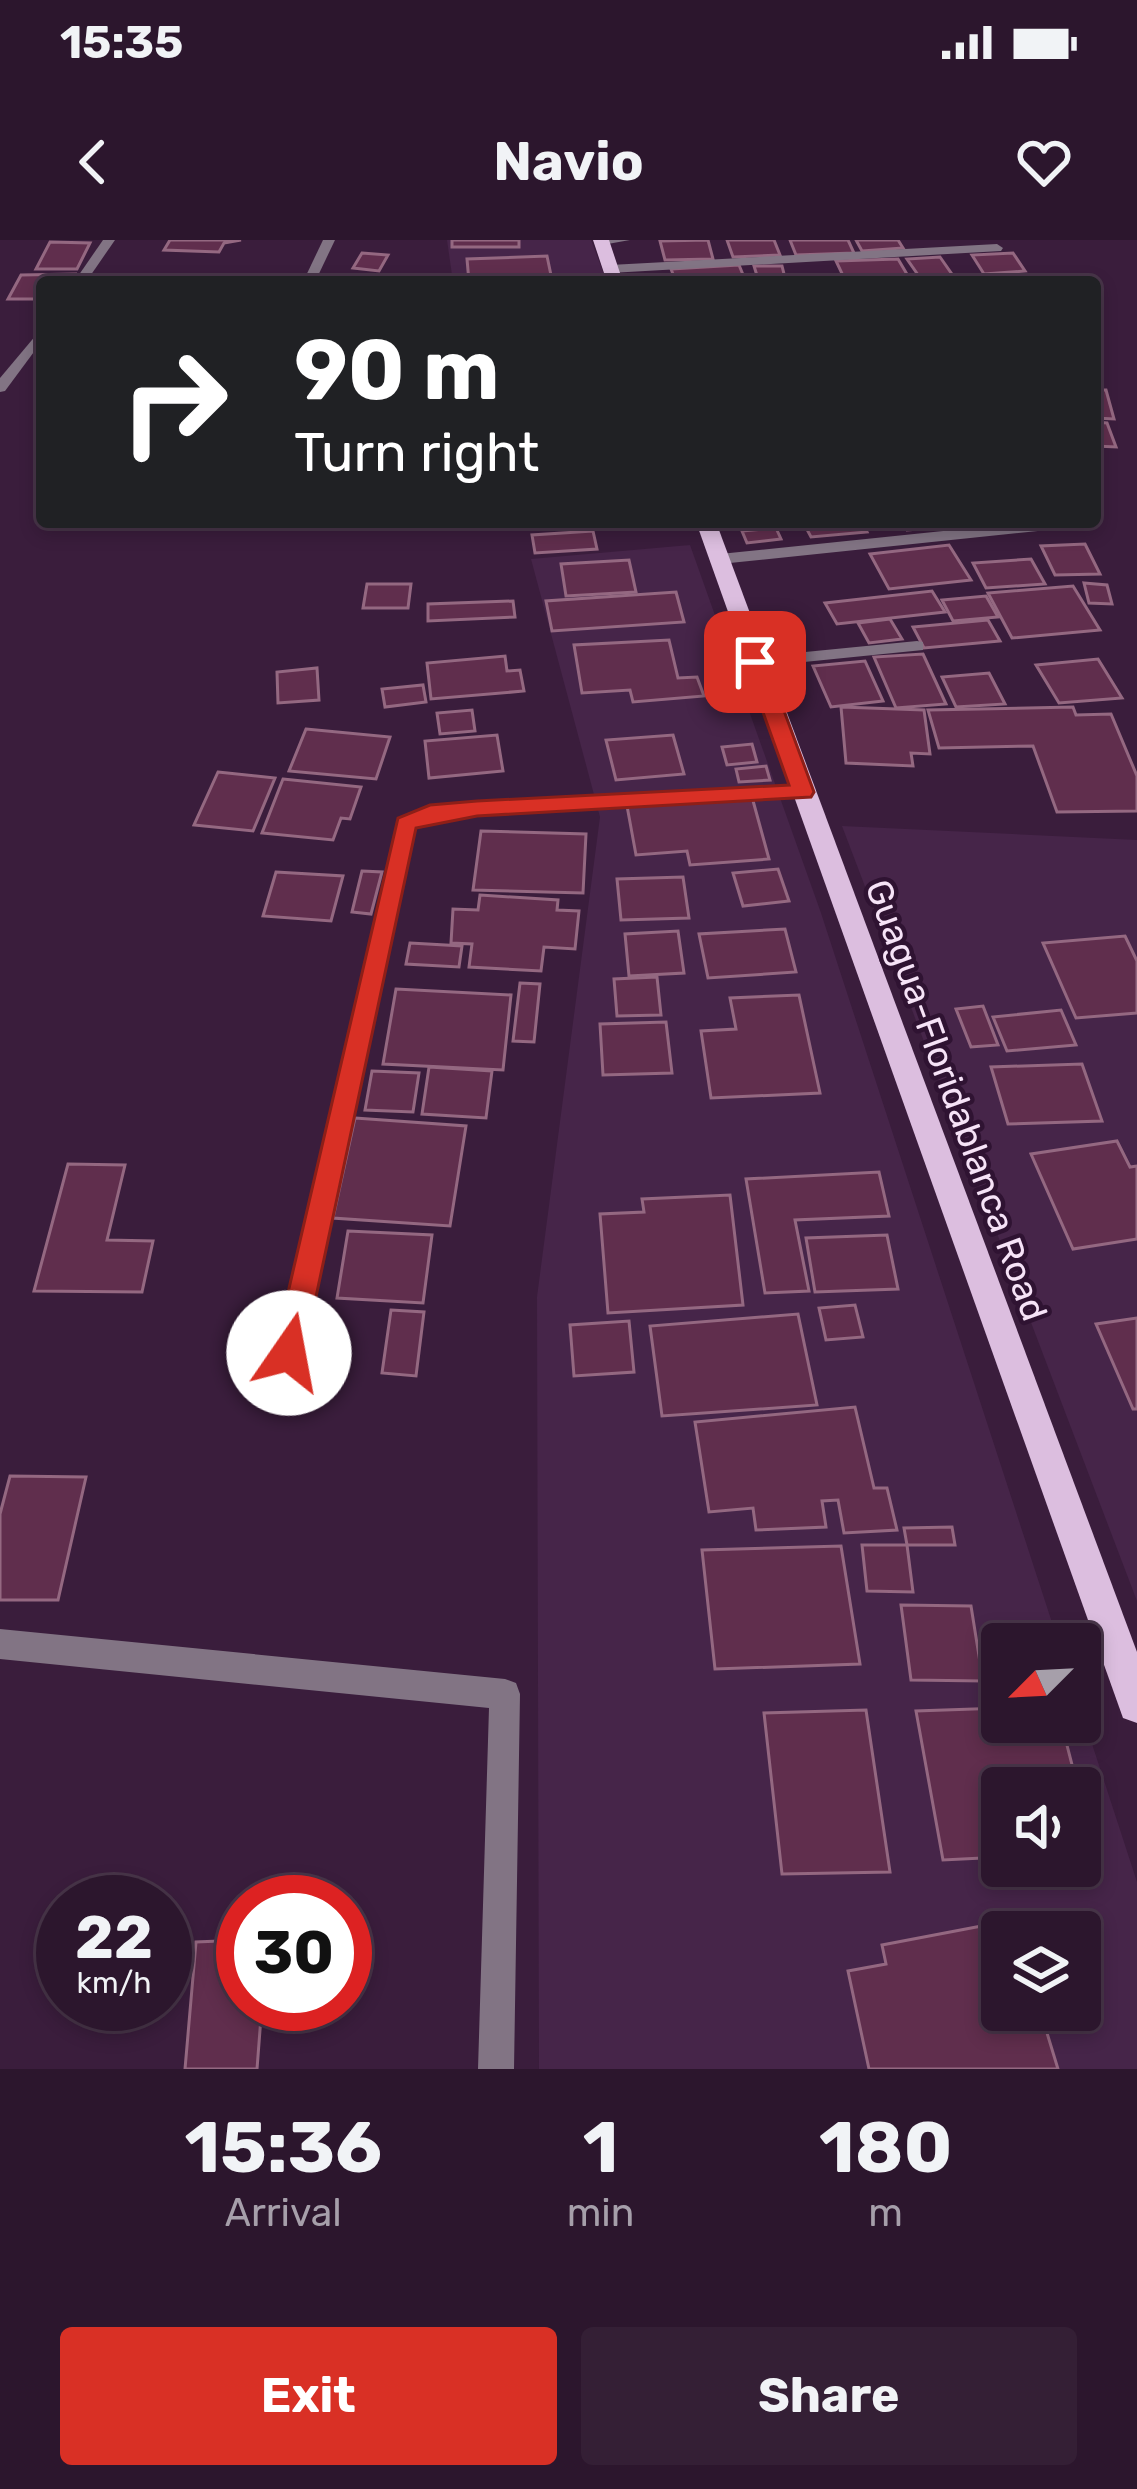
<!DOCTYPE html>
<html lang="en">
<head>
<meta charset="utf-8">
<style>
	body { margin:0; font-family:Rubik,sans-serif; background:#341f35; color:#f1f3f6; height:100vh; display:flex; flex-direction:column; font-size:45px; white-space:nowrap }
	* { box-sizing:border-box; margin:0 }
	p { font-size:39px; color:#a69faa }
	.icon { flex:none; width:66px; height:66px; fill:none; stroke:currentColor; stroke-width:2; stroke-linecap:round; stroke-linejoin:round }
	.map { position:relative; height:1829px; overflow:hidden }
	.details { display:flex; flex-direction:column; background:#2c162d; flex:1 }
	.details>* { flex:none }
	.banner { position:absolute; left:36px; top:36px; width:1065px; height:252px; border-radius:12px; box-shadow:0 6px 18px #0003,0 0 0 3px #483549; background:#202124; color:#fff; overflow:hidden }
	.needle { width:78px; rotate:246deg }
	.controls { position:absolute; left:981px; top:1383px; display:grid; gap:24px }
	.controls a { display:grid; place-items:center; width:120px; height:120px; border-radius:12px; background:#2c162d; box-shadow:0 6px 18px #0003,0 0 0 3px #483549; font-size:60px }
	.speed { position:absolute; left:36px; top:1635px; display:flex; gap:24px; font-size:60px; font-weight:700; text-align:center }
	.speed>* { display:grid; place-content:center; width:156px; height:156px; border-radius:50%; background:#2c162d; box-shadow:0 6px 18px #0003,0 0 0 3px #483549; line-height:1 }
	.speed small { font-size:30px; font-weight:400 }
	.speed .limit { border:18px solid #d22; background:#fff; color:#111 }
	.pin { position:absolute; display:grid; place-items:center; width:102px; height:102px; color:#fff; margin:-51px; border-radius:24px; box-shadow:0 6px 18px #0006 }
	.me { position:absolute; width:132px; margin:-66px; rotate:12deg; stroke-linejoin:round; filter:drop-shadow(0 0 9px #0008) }
	.turn { display:flex; align-items:center; gap:42px; height:252px; padding:0 60px; font-size:54px }
	.turn .icon { width:156px; height:156px; stroke-width:2.5 }
	.turn b { display:block; font-size:84px; line-height:102px }
	.eta { display:flex; justify-content:space-evenly; align-items:center; height:204px; text-align:center }
	.eta b { font-size:72px; font-weight:700; line-height:84px }
	.primary-button { display:flex; gap:24px; margin-top:auto; padding:24px 60px }
	.primary-button a { flex:1; height:138px; border-radius:12px; background:#d93025; color:#fff; font-size:48px; font-weight:700; line-height:138px; text-align:center }
	.primary-button a+a { background:#341f35; color:#f1f3f6 }
	.status { display:flex; justify-content:space-between; align-items:center; height:84px; padding:0 60px; background:#2c162d; direction:ltr }
	.status svg { height:33px; fill:currentColor }
	header { display:flex; justify-content:space-between; align-items:center; height:156px; padding:0 60px; background:#2c162d; font-size:54px; font-weight:700 }
	.map>svg:first-child { display:block }
	.built { fill:#462549; fill-rule:evenodd }
	.building { fill:#602e4d; stroke:#946881; stroke-width:3 }
	.lines { fill:none; stroke-linecap:round; stroke-linejoin:round }
	.street { fill:#827484; fill-rule:evenodd }
	.primary { fill:#dcbedf; fill-rule:evenodd }
	.route { fill:#d93025; stroke:#8d1f18; stroke-width:3 }
	.labels { text-anchor:middle; stroke-width:9; stroke-linejoin:round; paint-order:stroke }
	.street-label { font-size:36px; fill:#f6e3f7; stroke:#2f1332 }
</style>
</head>
<body>
<div class="status"><b>15:35</b><svg viewBox="0 0 49 12"><path d="M0 12V9h3v3zM5 12V6h3v6zM10 12V3h3v9zM15 12V0h3v12zM26 1h20v11H26zM47 4h2v5h-2z"/></svg></div>
<header><svg class="icon" aria-label="back" viewBox="0 0 24 24"><path d="M15 5l-7 7 7 7"/></svg>Navio<svg class="icon" aria-label="heart" viewBox="0 0 24 24"><path d="M12 20l-8-8c-3-5 5-10 8-4 3-6 11-1 8 4z"/></svg></header>
<div class="map">
<svg width="1137" height="1829" viewBox="0 0 1137 1829">
	<rect width="100%" height="100%" fill="#3a1d3c"/>
	<g class="built">
		<path d="M 447,0 L 591,0 L 607,42 L 453,42 Z"/>
		<path d="M 690,305 L 821,673 L 1059,1404 L 1002,1404 L 1002,1482 L 1080,1482 L 1080,1467 L 1137,1642 L 1137,1829 L 539,1829 L 537,1057 L 600,577 L 531,319 ZM 1002,1548 L 1080,1548 L 1080,1626 L 1002,1626 ZM 1002,1692 L 1080,1692 L 1080,1770 L 1002,1770 Z"/>
		<path d="M 842,586 L 1137,600 L 1137,1361 Z"/>
	</g>
	<g class="building">
		<path d="M 170,0 L 241,0 L 224,3 L 219,12 L 164,10 Z"/>
		<rect x="452" y="0" width="67" height="7"/>
		<path d="M 708,0 L 713,19 L 665,20 L 660,1 Z"/>
		<path d="M 727,0 L 774,0 L 780,15 L 733,17 Z"/>
		<path d="M 790,0 L 848,0 L 854,13 L 796,15 Z"/>
		<path d="M 856,0 L 898,0 L 903,8 L 862,11 Z"/>
		<path d="M 50,2 L 90,3 L 77,29 L 36,29 Z"/>
		<path d="M 362,13 L 388,15 L 379,31 L 353,28 Z"/>
		<path d="M 1013,13 L 1025,31 L 984,34 L 972,15 Z"/>
		<path d="M 547,16 L 552,40 L 469,42 L 467,19 Z"/>
		<path d="M 940,17 L 956,40 L 923,42 L 907,19 Z"/>
		<path d="M 898,19 L 911,41 L 846,42 L 836,21 Z"/>
		<path d="M 739,25 L 746,42 L 676,42 L 671,29 Z"/>
		<path d="M 754,26 L 782,26 L 786,42 L 759,42 Z"/>
		<path d="M 75,34 L 72,42 L 42,42 L 42,59 L 8,59 L 21,35 Z"/>
		<path d="M 1095,150 L 1106,150 L 1114,179 L 1095,178 Z"/>
		<path d="M 1095,182 L 1107,183 L 1116,207 L 1095,206 Z"/>
		<path d="M 803,282 L 862,282 L 867,292 L 811,297 Z"/>
		<path d="M 903,282 L 988,282 L 989,284 L 907,290 Z"/>
		<path d="M 776,288 L 781,299 L 747,303 L 742,291 Z"/>
		<path d="M 593,291 L 597,309 L 535,313 L 532,295 Z"/>
		<path d="M 1085,304 L 1100,334 L 1055,335 L 1041,306 Z"/>
		<path d="M 949,305 L 971,340 L 889,349 L 870,314 Z"/>
		<path d="M 1031,319 L 1045,344 L 986,348 L 973,323 Z"/>
		<path d="M 629,320 L 636,352 L 566,356 L 561,324 Z"/>
		<path d="M 1084,343 L 1107,345 L 1112,364 L 1089,363 Z"/>
		<path d="M 367,344 L 411,344 L 408,368 L 363,368 Z"/>
		<path d="M 1073,346 L 1100,390 L 1012,398 L 988,353 Z"/>
		<path d="M 932,351 L 945,372 L 837,384 L 825,363 Z"/>
		<path d="M 676,352 L 684,382 L 552,391 L 546,361 Z"/>
		<path d="M 986,356 L 998,377 L 953,381 L 942,360 Z"/>
		<path d="M 513,361 L 515,377 L 428,381 L 428,364 Z"/>
		<path d="M 890,379 L 902,399 L 869,403 L 858,383 Z"/>
		<path d="M 988,380 L 1000,401 L 924,408 L 913,387 Z"/>
		<path d="M 669,400 L 678,438 L 697,437 L 704,456 L 633,462 L 630,450 L 582,453 L 574,405 Z"/>
		<path d="M 923,414 L 946,464 L 896,468 L 874,417 Z"/>
		<path d="M 505,416 L 507,431 L 520,430 L 524,451 L 431,459 L 427,423 Z"/>
		<path d="M 1098,419 L 1122,458 L 1059,463 L 1036,425 Z"/>
		<path d="M 865,421 L 883,461 L 831,467 L 813,426 Z"/>
		<path d="M 317,428 L 319,460 L 278,463 L 277,432 Z"/>
		<path d="M 989,433 L 1005,464 L 956,467 L 942,437 Z"/>
		<path d="M 423,445 L 426,462 L 385,467 L 382,449 Z"/>
		<path d="M 841,467 L 924,470 L 930,514 L 911,513 L 913,526 L 846,523 Z"/>
		<path d="M 1073,467 L 1076,475 L 1111,474 L 1137,536 L 1137,571 L 1057,572 L 1033,506 L 939,508 L 928,470 Z"/>
		<path d="M 472,470 L 475,491 L 440,494 L 437,473 Z"/>
		<path d="M 306,489 L 390,497 L 376,539 L 289,531 Z"/>
		<path d="M 497,495 L 503,531 L 429,538 L 425,501 Z"/>
		<path d="M 673,495 L 684,534 L 616,540 L 606,500 Z"/>
		<path d="M 752,504 L 757,522 L 727,525 L 722,507 Z"/>
		<path d="M 766,526 L 770,540 L 739,542 L 736,529 Z"/>
		<path d="M 218,532 L 275,538 L 253,591 L 194,585 Z"/>
		<path d="M 283,539 L 361,547 L 350,579 L 341,578 L 333,600 L 262,593 Z"/>
		<path d="M 752,557 L 769,619 L 690,625 L 687,611 L 636,615 L 627,566 Z"/>
		<path d="M 481,591 L 586,594 L 583,653 L 473,650 Z"/>
		<path d="M 778,629 L 789,661 L 743,666 L 733,633 Z"/>
		<path d="M 362,631 L 382,632 L 371,674 L 352,672 Z"/>
		<path d="M 276,632 L 343,636 L 331,681 L 263,676 Z"/>
		<path d="M 683,637 L 689,678 L 621,680 L 617,639 Z"/>
		<path d="M 480,655 L 558,660 L 557,670 L 579,671 L 575,709 L 544,707 L 541,731 L 469,727 L 472,704 L 451,703 L 453,669 L 478,670 Z"/>
		<path d="M 785,689 L 796,732 L 708,738 L 699,694 Z"/>
		<path d="M 678,691 L 684,733 L 629,736 L 625,694 Z"/>
		<path d="M 1125,696 L 1137,721 L 1137,773 L 1076,778 L 1043,703 Z"/>
		<path d="M 410,703 L 462,706 L 459,727 L 406,724 Z"/>
		<path d="M 657,737 L 661,775 L 617,776 L 614,739 Z"/>
		<path d="M 520,743 L 540,744 L 534,802 L 513,801 Z"/>
		<path d="M 396,749 L 511,755 L 503,830 L 383,824 Z"/>
		<path d="M 799,755 L 820,853 L 711,858 L 701,791 L 736,789 L 730,758 Z"/>
		<path d="M 983,766 L 998,805 L 971,807 L 956,769 Z"/>
		<path d="M 1061,770 L 1076,805 L 1007,811 L 993,777 Z"/>
		<path d="M 666,782 L 672,833 L 603,835 L 600,784 Z"/>
		<path d="M 1082,824 L 1102,881 L 1008,884 L 991,827 Z"/>
		<path d="M 429,827 L 492,831 L 486,878 L 422,874 Z"/>
		<path d="M 372,831 L 419,833 L 413,872 L 365,870 Z"/>
		<path d="M 355,878 L 466,886 L 450,986 L 333,978 Z"/>
		<path d="M 1117,901 L 1130,927 L 1137,926 L 1137,999 L 1073,1009 L 1031,914 Z"/>
		<path d="M 68,924 L 125,925 L 107,1000 L 153,1001 L 142,1052 L 34,1051 Z"/>
		<path d="M 879,932 L 889,976 L 795,980 L 809,1051 L 765,1053 L 746,939 Z"/>
		<path d="M 730,955 L 743,1065 L 608,1073 L 600,974 L 644,972 L 642,959 Z"/>
		<path d="M 348,991 L 432,995 L 423,1063 L 337,1058 Z"/>
		<path d="M 887,995 L 898,1049 L 815,1052 L 806,998 Z"/>
		<path d="M 855,1065 L 863,1097 L 826,1100 L 819,1068 Z"/>
		<path d="M 391,1070 L 424,1072 L 416,1136 L 382,1133 Z"/>
		<path d="M 798,1074 L 817,1165 L 662,1176 L 650,1086 Z"/>
		<path d="M 1137,1078 L 1137,1169 L 1133,1169 L 1096,1084 Z"/>
		<path d="M 629,1081 L 634,1132 L 574,1136 L 570,1085 Z"/>
		<path d="M 855,1167 L 874,1248 L 887,1248 L 897,1290 L 844,1293 L 838,1260 L 822,1261 L 826,1287 L 756,1290 L 753,1268 L 709,1272 L 695,1182 Z"/>
		<path d="M 10,1236 L 86,1237 L 58,1360 L 0,1360 L 0,1274 Z"/>
		<path d="M 952,1287 L 955,1305 L 907,1305 L 904,1288 Z"/>
		<path d="M 862,1305 L 907,1305 L 913,1352 L 867,1351 Z"/>
		<path d="M 841,1306 L 860,1424 L 715,1429 L 702,1310 Z"/>
		<path d="M 901,1365 L 971,1366 L 983,1441 L 911,1440 Z"/>
		<path d="M 1002,1468 L 1002,1482 L 1061,1482 L 1078,1548 L 1002,1548 L 1002,1617 L 943,1620 L 916,1471 Z"/>
		<path d="M 866,1470 L 890,1632 L 782,1634 L 764,1473 Z"/>
		<path d="M 1080,1556 L 1094,1613 L 1080,1613 Z"/>
		<path d="M 1013,1680 L 1017,1692 L 1002,1692 L 1002,1770 L 1040,1770 L 1058,1829 L 869,1829 L 848,1731 L 886,1724 L 882,1705 Z"/>
		<path d="M 243,1700 L 243,1764 L 262,1764 L 257,1829 L 185,1829 L 196,1702 Z"/>
	</g>
	<g class="lines">
		<g class="street">
			<path d="M 103,0 L 115,0 L 86,42 L 74,42 Z"/>
			<path d="M 323,0 L 335,0 L 315,42 L 303,42 Z"/>
			<path d="M 596,0 L 630,0 L 602,5 Z"/>
			<path d="M 997,4 L 1003,8 L 1001,11 L 610,33 L 604,29 L 610,25 Z"/>
			<path d="M 42,88 L 42,101 L 5,151 L 0,152 L 0,138 Z"/>
			<path d="M 1030,282 L 1065,284 L 1057,289 L 720,324 L 712,319 L 720,314 Z"/>
			<path d="M 917,401 L 923,402 L 923,410 L 755,427 L 746,422 L 755,417 Z"/>
			<path d="M 803,545 L 810,547 L 810,557 L 477,576 L 433,579 L 415,587 L 302,1113 L 298,1122 L 289,1125 L 280,1122 L 276,1113 L 399,578 L 430,566 L 477,562 Z"/>
			<path d="M 0,1389 L 505,1439 L 516,1443 L 520,1454 L 514,1829 L 478,1829 L 489,1468 L 0,1419 Z"/>
		</g>
		<g class="primary">
			<path d="M 593,0 L 609,0 L 623,42 L 607,42 Z"/>
			<path d="M 696,282 L 716,282 L 1137,1412 L 1137,1483 L 1123,1478 L 1118,1464 Z"/>
		</g>
	</g>
	<path class="route" d="M 755,415 L 766,422 L 814,552 L 811,557 L 477,576 L 416,588 L 304,1113 L 300,1123 L 278,1123 L 274,1113 L 398,578 L 430,565 L 477,561 L 789,545 L 745,422 Z"/>
	<g class="labels">
		<g class="street-label">
			<text transform="translate(957 860) rotate(70)" y="13">Guagua-Floridablanca Road</text>
		</g>
	</g>
</svg>
<div class="controls">
<a><svg class="needle" viewBox="-14 -14 28 28"><path d="M0-13l5 13h-10z" fill="#e53935"/><path d="M0 13l5-13h-10z" fill="#a69faa"/></svg></a>
<a><svg class="icon" aria-label="sound" viewBox="0 0 24 24"><path d="M4 9h4l5-4v14l-5-4H4zM17 9q2 3 0 6"/></svg></a>
<a><svg class="icon" aria-label="layers" viewBox="0 0 24 24"><path d="M12 4l9 5-9 5-9-5zM3 14l9 5 9-5"/></svg></a>
</div>
<div class="speed"><div>22<small>km/h</small></div><div class="limit">30</div></div>
<div class="pin" style="left:755px;top:422px;background:#d93025"><svg class="icon" aria-label="arrive" viewBox="0 0 24 24"><path d="M6 21V4h12l-3 4 3 4H6"/></svg></div>
<svg class="me" style="left:289px;top:1113px" viewBox="-20 -20 40 40"><circle r="19" fill="#fff"/><path d="M0-13L10 11 0 6-10 11z" fill="#d93025"/></svg>
<div class="banner">
<div class="turn"><svg class="icon" aria-label="right" viewBox="0 0 24 24"><path d="M7 20v-9h11M14 6l5 5-5 5"/></svg><div><b>90 m</b>Turn right</div></div>
</div>
</div>
<section class="details">
<div class="eta">
<div><b>15:36</b><p>Arrival</p></div>
<div><b>1</b><p>min</p></div>
<div><b>180</b><p>m</p></div>
</div>
<div class="primary-button"><a>Exit</a><a>Share</a></div>
</section>
</body>
</html>
